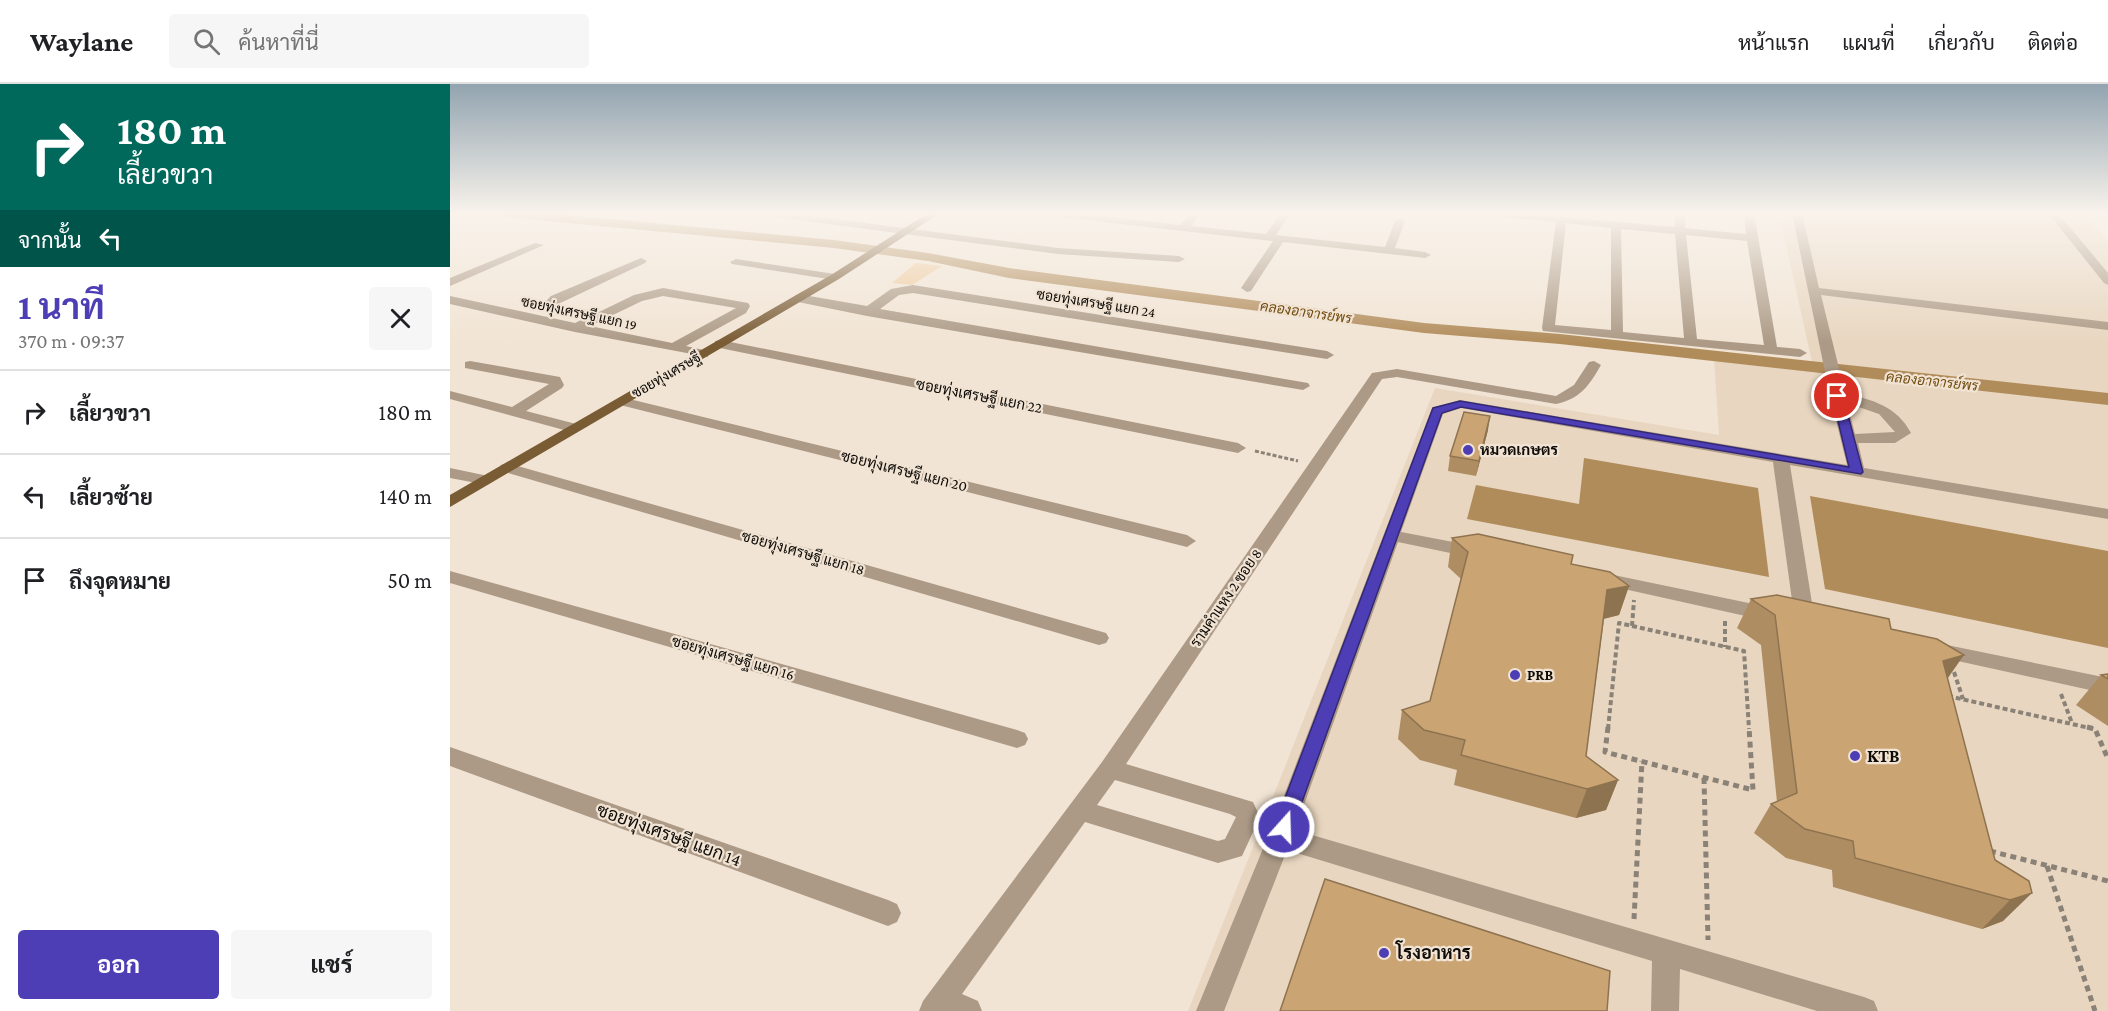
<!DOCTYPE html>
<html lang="th">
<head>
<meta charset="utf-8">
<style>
	body { margin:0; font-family:"Crimson Pro",Sarabun,serif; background:#f6f6f6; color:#202124; height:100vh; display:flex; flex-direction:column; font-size:22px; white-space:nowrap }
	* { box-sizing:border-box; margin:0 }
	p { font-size:20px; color:#757577 }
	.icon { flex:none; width:33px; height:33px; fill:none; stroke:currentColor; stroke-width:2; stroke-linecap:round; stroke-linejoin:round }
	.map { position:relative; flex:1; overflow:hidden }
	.details { display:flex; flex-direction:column; background:#fff; width:450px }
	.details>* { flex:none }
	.top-card { background:#00695c; color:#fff; overflow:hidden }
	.pin { position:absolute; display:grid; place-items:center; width:51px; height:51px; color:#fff; margin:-26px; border:3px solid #fff; border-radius:50%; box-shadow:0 2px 6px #0007 }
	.me { position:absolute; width:66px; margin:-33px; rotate:20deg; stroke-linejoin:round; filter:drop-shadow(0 0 4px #0008) }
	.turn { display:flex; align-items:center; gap:21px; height:126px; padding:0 18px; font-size:27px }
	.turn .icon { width:78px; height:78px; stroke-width:2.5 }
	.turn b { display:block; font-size:42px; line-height:51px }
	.then { display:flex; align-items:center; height:57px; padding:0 18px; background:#0003; gap:12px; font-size:22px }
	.round { display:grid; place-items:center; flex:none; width:63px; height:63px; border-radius:6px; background:#f6f6f6 }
	.summary { display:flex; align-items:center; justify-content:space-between; height:102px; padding:0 18px }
	h1 { font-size:36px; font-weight:700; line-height:45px; color:#4e3eb5 }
	.primary-button { display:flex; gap:12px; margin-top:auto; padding:12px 18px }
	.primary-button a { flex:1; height:69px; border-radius:6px; background:#4e3eb5; color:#fff; font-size:24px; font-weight:700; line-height:69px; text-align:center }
	.primary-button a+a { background:#f6f6f6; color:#202124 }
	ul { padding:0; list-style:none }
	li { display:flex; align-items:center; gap:18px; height:84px; padding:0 18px; border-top:2px solid #e0e0e0 }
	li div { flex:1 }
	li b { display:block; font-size:22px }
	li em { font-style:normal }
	header { display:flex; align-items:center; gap:36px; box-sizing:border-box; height:84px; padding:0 30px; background:#fff; border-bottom:2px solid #e0e0e0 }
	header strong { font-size:28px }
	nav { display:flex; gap:33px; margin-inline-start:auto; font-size:21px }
	.search { width:420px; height:54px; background:#f6f6f6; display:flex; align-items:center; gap:15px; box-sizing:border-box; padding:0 21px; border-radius:6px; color:#757577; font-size:22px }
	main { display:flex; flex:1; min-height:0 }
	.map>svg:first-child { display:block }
	.built { fill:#e8d6c0 }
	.green { fill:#eeca9e }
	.water { fill:#b18c5b }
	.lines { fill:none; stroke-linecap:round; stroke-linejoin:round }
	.canal { fill:#b18c5b; fill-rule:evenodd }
	.path-far2 { stroke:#8b8277; stroke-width:3; stroke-dasharray:4 2; stroke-linecap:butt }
	.path-far1 { stroke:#8b8277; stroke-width:4; stroke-dasharray:5 3; stroke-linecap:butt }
	.path { stroke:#8b8277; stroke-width:5; stroke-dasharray:6 4.5; stroke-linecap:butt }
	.minor { fill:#ac9a86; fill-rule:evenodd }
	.major { fill:#795b34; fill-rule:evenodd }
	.wall { fill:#af8d63 }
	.shaded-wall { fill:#8e7350 }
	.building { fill:#cba473; stroke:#8e7350; stroke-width:1.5 }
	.route { fill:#4e3eb5; stroke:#332876; stroke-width:1.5 }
	.poi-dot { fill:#4e3eb5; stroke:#f1e4d4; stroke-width:2 }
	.labels { text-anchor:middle; stroke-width:4.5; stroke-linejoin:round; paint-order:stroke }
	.far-street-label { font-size:14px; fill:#0f0b06; stroke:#f1e4d4 }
	.far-water-label { font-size:14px; font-style:italic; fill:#714b0f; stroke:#f1e4d4 }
	.street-label { font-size:15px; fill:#0f0b06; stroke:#f1e4d4 }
	.poi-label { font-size:15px; font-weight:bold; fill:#0f0b06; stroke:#f1e4d4; text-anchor:start }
	.near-poi-label { font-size:18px; font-weight:bold; fill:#0f0b06; stroke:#f1e4d4; text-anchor:start }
	.near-street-label { font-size:18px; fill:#0f0b06; stroke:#f1e4d4 }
</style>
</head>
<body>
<header>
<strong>Waylane</strong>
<div class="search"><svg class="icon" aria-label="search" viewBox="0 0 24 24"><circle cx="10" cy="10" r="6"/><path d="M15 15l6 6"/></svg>ค้นหาที่นี่</div>
<nav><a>หน้าแรก</a><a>แผนที่</a><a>เกี่ยวกับ</a><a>ติดต่อ</a></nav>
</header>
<main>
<section class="details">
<div class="top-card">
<div class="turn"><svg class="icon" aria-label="right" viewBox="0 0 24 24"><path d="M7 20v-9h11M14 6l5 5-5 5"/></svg><div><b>180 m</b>เลี้ยวขวา</div></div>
<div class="then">จากนั้น<svg class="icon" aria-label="left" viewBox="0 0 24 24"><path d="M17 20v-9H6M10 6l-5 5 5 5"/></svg></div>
</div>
<div class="summary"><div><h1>1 นาที</h1><p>370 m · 09:37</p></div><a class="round"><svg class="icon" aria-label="close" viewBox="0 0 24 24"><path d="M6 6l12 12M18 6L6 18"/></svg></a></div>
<ul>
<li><svg class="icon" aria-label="right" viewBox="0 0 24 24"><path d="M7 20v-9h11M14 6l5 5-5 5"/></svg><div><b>เลี้ยวขวา</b></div><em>180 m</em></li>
<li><svg class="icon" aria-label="left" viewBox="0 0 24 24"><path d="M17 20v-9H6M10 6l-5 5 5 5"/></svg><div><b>เลี้ยวซ้าย</b></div><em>140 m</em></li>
<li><svg class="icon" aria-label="arrive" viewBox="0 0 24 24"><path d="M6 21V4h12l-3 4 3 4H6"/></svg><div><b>ถึงจุดหมาย</b></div><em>50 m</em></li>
</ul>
<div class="primary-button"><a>ออก</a><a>แชร์</a></div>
</section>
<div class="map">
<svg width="1658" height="927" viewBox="0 0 1658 927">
	<rect width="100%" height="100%" fill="#f1e4d4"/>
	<path class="built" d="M 1329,129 L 1632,129 L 1658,157 L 1658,927 L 738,927 L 985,304 L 1269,351 L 1264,275 L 1364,287 Z"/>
	<path class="green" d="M 466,179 L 492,182 L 462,201 L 442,199 Z"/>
	<g class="water">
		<path d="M 1134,374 L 1308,404 L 1319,493 L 1017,435 L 1026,401 L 1129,420 Z"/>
		<path d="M 1360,412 L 1658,467 L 1658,564 L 1375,505 Z"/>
	</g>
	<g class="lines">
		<path class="canal" d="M 48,129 L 97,129 L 384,156 L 478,169 L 559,184 L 974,239 L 1110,250 L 1658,309 L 1658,321 L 1110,260 L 974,249 L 559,194 L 478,177 L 384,164 L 55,133 Z"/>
		<path class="path-far2" d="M 805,367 L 848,377"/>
		<g class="path-far1">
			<path d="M 1275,537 L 1275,563"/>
			<path d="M 1182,542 L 1184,516"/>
			<path d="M 1504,588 L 1513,615"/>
			<path d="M 1611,610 L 1622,639"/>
			<path d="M 1498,612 L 1644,645"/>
			<path d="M 1158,645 L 1169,539 L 1294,567 L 1299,645"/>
		</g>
		<g class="path">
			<path d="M 1158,643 L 1155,668 L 1303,706 L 1299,643"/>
			<path d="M 1637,643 L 1645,645 L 1658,675"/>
			<path d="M 1254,694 L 1258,856"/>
			<path d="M 1540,767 L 1658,797"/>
			<path d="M 1597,782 L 1645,927"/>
			<path d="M 1184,835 L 1192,677"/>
		</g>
		<g class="minor">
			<path d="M 311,129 L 338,129 L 608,164 L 729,172 L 735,175 L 729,178 L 608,170 L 316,132 Z"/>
			<path d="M 594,129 L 625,129 L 730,141 L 741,129 L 751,129 L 741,142 L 816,150 L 831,129 L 841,129 L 826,151 L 935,163 L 945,137 L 950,134 L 955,137 L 945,164 L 975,168 L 981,171 L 975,174 L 833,158 L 801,207 L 797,208 L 791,204 L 823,157 L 599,132 Z"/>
			<path d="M 1033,129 L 1069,129 L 1225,143 L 1225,129 L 1235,129 L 1235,144 L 1296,150 L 1294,129 L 1304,129 L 1327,263 L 1350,265 L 1357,269 L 1350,273 L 1093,247 L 1092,244 L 1106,138 L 1038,132 ZM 1116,139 L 1161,144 L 1161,246 L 1105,241 ZM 1171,145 L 1225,150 L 1234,254 L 1173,248 ZM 1236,151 L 1297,157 L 1314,261 L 1247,255 Z"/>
			<path d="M 1342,129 L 1352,129 L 1369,204 L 1658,238 L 1658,246 L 1371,211 L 1395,309 C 1422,316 1447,322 1461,349 L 1445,359 L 1408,359 L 1414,384 L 1658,425 L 1658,435 L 1340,381 L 1365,538 L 1362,543 L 1348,543 L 1345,538 L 1323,378 L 1011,324 L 993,330 L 951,448 L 1024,462 L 1033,468 L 1024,474 L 948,458 L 845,746 L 1414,913 L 1424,917 L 1428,927 L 1367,927 L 1230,885 L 1229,927 L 1201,927 L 1202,877 L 837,766 L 774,927 L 746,927 L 817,755 L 816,752 L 822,743 L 982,324 L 1010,316 L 1397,381 L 1380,312 ZM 1397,319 L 1429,330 L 1445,348 L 1405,350 Z"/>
			<path d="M 1598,129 L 1608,129 L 1658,189 L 1658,201 L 1654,199 Z"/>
			<path d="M 85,159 L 94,161 L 0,202 L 0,194 Z"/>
			<path d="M 191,174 L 197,177 L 195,179 L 106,221 L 149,228 L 184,211 L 213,204 L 298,219 L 300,222 L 296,229 L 236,262 L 258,267 L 258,273 L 125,248 L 0,220 L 0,212 L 125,239 L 137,233 L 99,227 L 92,221 L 101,212 ZM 213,212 L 286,224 L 222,259 L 140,242 L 192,217 Z"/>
			<path d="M 286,175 L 385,190 L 391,193 L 385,196 L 282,180 L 280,178 Z"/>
			<path d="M 463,201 L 877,267 L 884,271 L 877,275 L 463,209 L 449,211 L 430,225 L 858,299 L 860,302 L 853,306 L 417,232 L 348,218 L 342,214 L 348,210 L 417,222 L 441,205 Z"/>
			<path d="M 270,256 L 788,359 L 796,364 L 788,369 L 265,263 L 265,257 Z"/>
			<path d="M 20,277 L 110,293 L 114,301 L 112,304 L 76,327 L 130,341 L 133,344 L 125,349 L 0,315 L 0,307 L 62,323 L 99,300 L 15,284 L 15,278 Z"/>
			<path d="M 1144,277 L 1151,281 C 1139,302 1130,315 1106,320 L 947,293 L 932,295 L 676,680 L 803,718 L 810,733 L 792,772 L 768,779 L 635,738 L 512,910 L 528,917 L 532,927 L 469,927 L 473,917 L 652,678 L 922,289 L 947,285 L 1106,312 L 1124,301 L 1139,278 ZM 665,696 L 780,730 L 786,733 L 775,755 L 768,757 L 647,721 Z"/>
			<path d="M 171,313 L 737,451 L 746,457 L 737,463 L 166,320 L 164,317 Z"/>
			<path d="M 57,379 L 649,547 L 656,549 L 659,554 L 656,559 L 649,561 L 51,387 L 49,384 L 51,381 Z"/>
			<path d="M 0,384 L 43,393 L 45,396 L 37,401 L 0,394 Z"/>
			<path d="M 0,487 L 567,646 L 575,649 L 578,655 L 575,661 L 567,664 L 0,499 Z"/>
			<path d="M 1154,489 L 1318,523 L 1325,525 L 1328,530 L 1325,535 L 1318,537 L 1147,499 L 1145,495 L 1147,491 Z"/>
			<path d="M 1492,560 L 1658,594 L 1658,610 L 1485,572 L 1482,567 L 1485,562 Z"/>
			<path d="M 0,663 L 438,816 L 447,820 L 451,829 L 447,838 L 438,842 L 0,682 Z"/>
		</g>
		<path class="major" d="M 478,129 L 490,129 L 389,195 L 0,423 L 0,411 L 381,191 Z"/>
	</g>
	<g class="wall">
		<path d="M 1038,346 L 1026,392 L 998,387 L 1000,372 Z"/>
		<path d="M 1002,454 L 1121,480 L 1179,502 L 1169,531 L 1154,535 L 1136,672 L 1168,696 L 1156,726 L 1126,734 L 1004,701 L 1007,686 L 970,676 L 948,655 L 952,626 L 980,617 L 1011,495 L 998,483 Z"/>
		<path d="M 1301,515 L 1441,545 L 1497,595 L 1545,776 L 1579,797 L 1553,837 L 1532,845 L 1383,803 L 1382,786 L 1336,774 L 1304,749 L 1321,720 L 1327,718 L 1311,561 L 1287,544 Z"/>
		<path d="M 1658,590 L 1658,642 L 1626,621 L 1651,591 Z"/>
	</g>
	<g class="shaded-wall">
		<path d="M 1040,332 L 1038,346 L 1026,392 L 1029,377 Z"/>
		<path d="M 1179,502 L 1169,531 L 1148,536 L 1157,506 Z"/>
		<path d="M 1514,571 L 1493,601 L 1493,577 Z"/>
		<path d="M 1168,696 L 1156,726 L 1126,734 L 1137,705 Z"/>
		<path d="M 1582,809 L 1553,837 L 1532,845 L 1560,816 Z"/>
	</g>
	<g class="building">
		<path d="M 1014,328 L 1040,332 L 1029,377 L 1000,372 Z"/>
		<path d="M 1028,450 L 1123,471 L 1121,480 L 1160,488 L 1179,502 L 1157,506 L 1136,672 L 1168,696 L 1137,705 L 1011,671 L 1015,656 L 974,646 L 952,626 L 980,617 L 1018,468 L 1002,454 Z"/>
		<path d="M 1327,511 L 1439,535 L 1441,545 L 1487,555 L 1514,571 L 1493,577 L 1545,776 L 1579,797 L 1582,809 L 1560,816 L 1405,774 L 1403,757 L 1355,745 L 1321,720 L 1347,709 L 1325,531 L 1301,515 Z"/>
		<path d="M 1658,590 L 1658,595 L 1651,591 Z"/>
		<path d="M 875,795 L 1160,887 L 1157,927 L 830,927 Z"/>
	</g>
	<linearGradient id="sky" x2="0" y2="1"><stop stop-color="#92a4b0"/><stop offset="0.5" stop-color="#f9f3ec"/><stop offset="1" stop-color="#f9f3ec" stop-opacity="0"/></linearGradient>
	<rect width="1658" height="259" fill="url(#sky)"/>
	<path class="route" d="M 1387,308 L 1393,312 L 1413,388 L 1411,390 L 1011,323 L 992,329 L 843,743 L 840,748 L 834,751 L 827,748 L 824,743 L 983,324 L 1010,317 L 1399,383 L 1382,312 Z"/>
	<g class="poi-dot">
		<circle cx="1018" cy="366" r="6"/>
		<circle cx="1065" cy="591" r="6"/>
		<circle cx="1405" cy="672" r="6"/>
		<circle cx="934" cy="869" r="6"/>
	</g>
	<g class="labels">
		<g class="far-street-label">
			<text transform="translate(646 219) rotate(9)" y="5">ซอยทุ่งเศรษฐี แยก 24</text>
			<text transform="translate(129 229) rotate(12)" y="5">ซอยทุ่งเศรษฐี แยก 19</text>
			<text transform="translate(216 291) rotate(-30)" y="5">ซอยทุ่งเศรษฐี</text>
		</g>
		<g class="far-water-label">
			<text transform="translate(856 228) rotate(8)" y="5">คลองอาจารย์พร</text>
			<text transform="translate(1482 297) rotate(6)" y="5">คลองอาจารย์พร</text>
		</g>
		<g class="street-label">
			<text transform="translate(529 312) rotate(11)" y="5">ซอยทุ่งเศรษฐี แยก 22</text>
			<text transform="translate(454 387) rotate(14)" y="5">ซอยทุ่งเศรษฐี แยก 20</text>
			<text transform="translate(353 469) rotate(16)" y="5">ซอยทุ่งเศรษฐี แยก 18</text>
			<text transform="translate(776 514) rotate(-56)" y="5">รามคำแหง 2 ซอย 8</text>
			<text transform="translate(283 574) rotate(16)" y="5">ซอยทุ่งเศรษฐี แยก 16</text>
		</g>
		<g class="poi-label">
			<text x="1030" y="371">หมวดเกษตร</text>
			<text x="1077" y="596">PRB</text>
		</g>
		<g class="near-poi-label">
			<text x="1417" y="678">KTB</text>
			<text x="946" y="875">โรงอาหาร</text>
		</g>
		<g class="near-street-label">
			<text transform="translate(219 751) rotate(20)" y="6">ซอยทุ่งเศรษฐี แยก 14</text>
		</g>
	</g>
</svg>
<div class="pin" style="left:1387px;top:312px;background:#d93025"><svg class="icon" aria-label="arrive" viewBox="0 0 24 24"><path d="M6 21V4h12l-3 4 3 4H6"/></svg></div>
<svg class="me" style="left:834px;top:743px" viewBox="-20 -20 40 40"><circle r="17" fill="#4e3eb5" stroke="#fff" stroke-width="3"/><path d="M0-11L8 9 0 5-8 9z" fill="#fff"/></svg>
</div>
</main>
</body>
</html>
